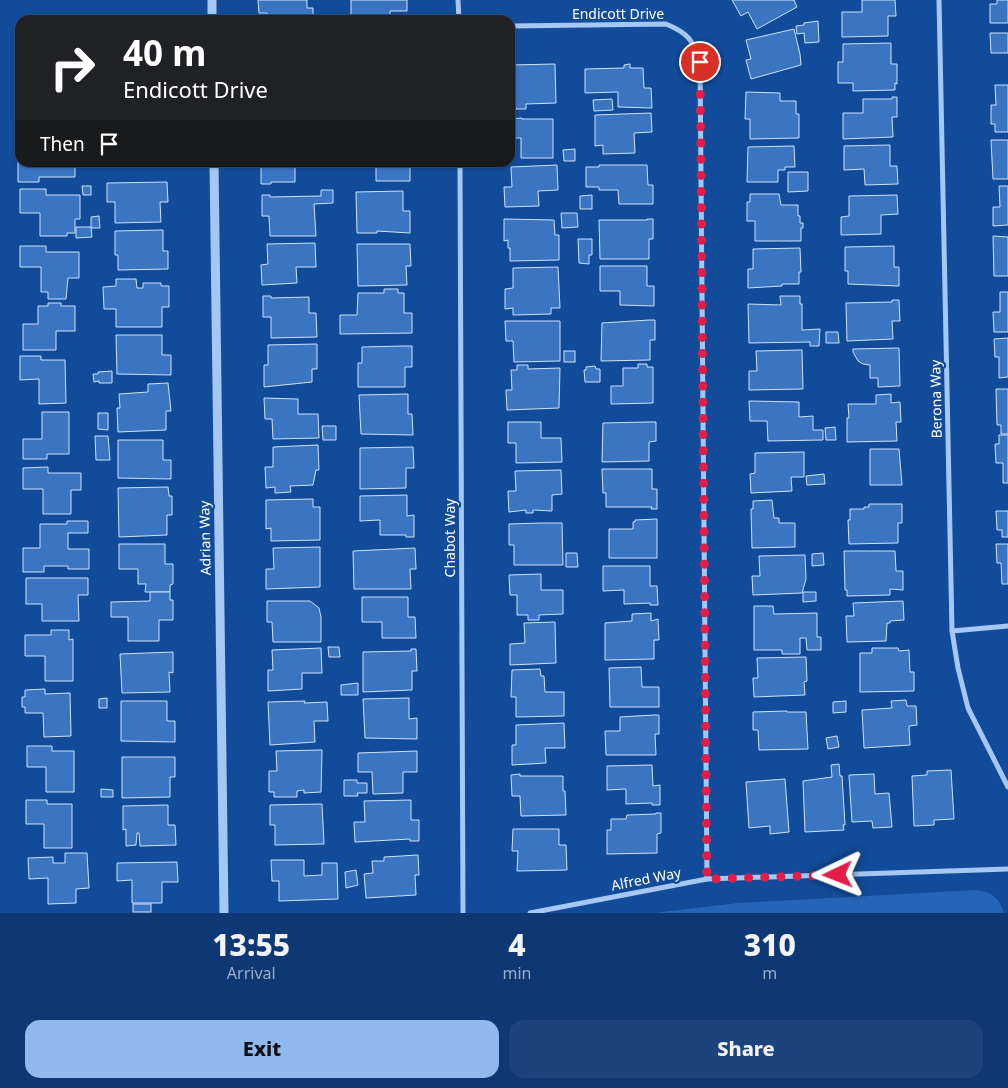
<!DOCTYPE html>
<html lang="en">
<head>
<meta charset="utf-8">
<style>
	body { margin:0; font-family:"Noto Sans",sans-serif; background:#1c437b; color:#f1f3f6; height:100vh; display:flex; flex-direction:column; font-size:19px; white-space:nowrap }
	* { box-sizing:border-box; margin:0 }
	p { font-size:16px; color:#9bacc4 }
	.icon { flex:none; width:28px; height:28px; fill:none; stroke:currentColor; stroke-width:2; stroke-linecap:round; stroke-linejoin:round }
	.map { position:relative; height:913px; overflow:hidden }
	.sheet { display:flex; flex-direction:column; background:#0e3873; flex:1 }
	.sheet>* { flex:none }
	.banner { position:absolute; left:15px; top:15px; width:500px; height:152px; border-radius:15px; box-shadow:0 1px 4px #0004,0 0 0 1px #2e5285; background:#202124; color:#fff; overflow:hidden }
	.pin { position:absolute; display:grid; place-items:center; width:42px; height:42px; color:#fff; margin:-21px; border:2px solid #fff; border-radius:50%; box-shadow:0 1px 5px #0007 }
	.me { position:absolute; width:55px; margin:-28px; rotate:268deg; stroke-linejoin:round; filter:drop-shadow(0 0 4px #0008) }
	.turn { display:flex; align-items:center; gap:18px; height:105px; padding:0 25px; font-size:22px }
	.turn .icon { width:65px; height:65px; stroke-width:2.5 }
	.turn b { display:block; font-size:35px; line-height:42px }
	.then { display:flex; align-items:center; height:48px; padding:0 25px; background:#0003; gap:10px; font-size:19px }
	.eta { display:flex; justify-content:space-evenly; align-items:center; height:85px; text-align:center }
	.eta b { font-size:30px; font-weight:800; line-height:35px }
	.cta { display:flex; gap:10px; margin-top:auto; padding:10px 25px }
	.cta a { flex:1; height:58px; border-radius:15px; background:#90b9f0; color:#111; font-size:20px; font-weight:800; line-height:58px; text-align:center }
	.cta a+a { background:#1c437b; color:#f1f3f6 }
	.map>svg:first-child { display:block }
	.green { fill:#2565b8 }
	.building { fill:#3b75c1; stroke:#cde2fd }
	.lines { fill:none; stroke-linecap:round; stroke-linejoin:round }
	.minor { stroke:#a5c7f4; stroke-width:5 }
	.tertiary { stroke:#a5c7f4; stroke-width:9 }
	.route { stroke:#e11d48; stroke-width:9; stroke-dasharray:0 16.2 }
	.labels { text-anchor:middle; stroke-width:4.5; stroke-linejoin:round; paint-order:stroke }
	.street-label { font-size:14px; fill:#fff; stroke:#124b99 }
</style>
</head>
<body>
<div class="map">
<svg width="1008" height="913" viewBox="0 0 1008 913">
	<rect width="100%" height="100%" fill="#124b99"/>
	<path class="green" d="M 976,890 C 991,891 1000,899 1004,913 L 654,913 L 738,903 Z"/>
	<g class="building">
		<path d="M 258,0 L 307,0 L 307,8 L 313,8 L 313,20 L 267,20 L 267,13 L 259,13 Z"/>
		<path d="M 351,0 L 407,0 L 407,11 L 390,11 L 390,20 L 351,20 Z"/>
		<path d="M 732,0 L 794,0 L 797,7 L 757,29 L 748,12 L 741,16 Z"/>
		<path d="M 862,0 L 895,0 L 896,16 L 888,16 L 888,36 L 842,37 L 842,12 L 862,12 Z"/>
		<path d="M 997,0 L 1008,0 L 1008,23 L 990,23 L 990,4 L 997,4 Z"/>
		<path d="M 818,21 L 819,42 L 805,43 L 804,33 L 797,34 L 796,26 L 804,25 L 804,23 Z"/>
		<path d="M 794,29 L 800,54 L 801,65 L 751,79 L 746,60 L 751,59 L 746,40 Z"/>
		<path d="M 990,33 L 1008,33 L 1008,53 L 991,53 Z"/>
		<path d="M 891,43 L 891,64 L 897,64 L 897,84 L 895,83 L 895,90 L 853,91 L 853,83 L 838,83 L 838,62 L 843,62 L 843,44 Z"/>
		<path d="M 555,64 L 556,103 L 526,104 L 526,109 L 516,109 L 515,104 L 510,104 L 510,65 Z"/>
		<path d="M 630,64 L 630,68 L 643,68 L 644,88 L 651,88 L 652,108 L 618,107 L 618,92 L 585,93 L 585,69 L 624,68 L 624,65 Z"/>
		<path d="M 16,79 L 20,79 L 20,102 L 17,102 Z"/>
		<path d="M 995,85 L 1008,85 L 1008,132 L 995,132 L 995,124 L 991,124 L 991,105 L 996,105 Z"/>
		<path d="M 746,92 L 780,93 L 780,101 L 796,101 L 796,114 L 799,114 L 799,138 L 750,139 L 750,119 L 745,119 Z"/>
		<path d="M 892,97 L 897,97 L 897,117 L 892,117 L 893,137 L 843,139 L 843,113 L 863,113 L 863,99 L 892,99 Z"/>
		<path d="M 612,99 L 613,110 L 594,111 L 593,100 Z"/>
		<path d="M 651,113 L 652,132 L 634,133 L 635,153 L 603,154 L 603,145 L 595,146 L 595,115 Z"/>
		<path d="M 522,118 L 522,119 L 553,119 L 553,158 L 521,158 L 521,138 L 510,138 L 510,119 Z"/>
		<path d="M 991,140 L 1008,140 L 1008,179 L 993,179 Z"/>
		<path d="M 890,145 L 890,166 L 897,166 L 898,184 L 865,185 L 864,169 L 844,170 L 844,146 Z"/>
		<path d="M 794,146 L 795,167 L 785,167 L 785,170 L 778,170 L 778,182 L 747,182 L 748,147 Z"/>
		<path d="M 575,149 L 575,161 L 564,161 L 563,150 Z"/>
		<path d="M 18,159 L 20,159 L 20,162 L 75,162 L 75,177 L 39,177 L 39,182 L 18,182 Z"/>
		<rect x="118" y="162" width="49" height="3"/>
		<path d="M 261,162 L 314,162 L 314,166 L 295,166 L 295,182 L 271,182 L 271,184 L 261,184 Z"/>
		<path d="M 356,162 L 410,162 L 410,181 L 376,181 L 376,165 L 356,166 Z"/>
		<path d="M 557,165 L 558,190 L 538,191 L 539,206 L 505,207 L 504,187 L 512,187 L 511,167 Z"/>
		<path d="M 599,165 L 647,165 L 648,185 L 653,185 L 653,204 L 619,204 L 618,190 L 599,190 L 599,187 L 586,187 L 586,167 L 599,167 Z"/>
		<path d="M 788,172 L 808,172 L 808,191 L 788,192 Z"/>
		<path d="M 167,182 L 168,202 L 160,202 L 161,222 L 115,223 L 115,202 L 107,202 L 107,183 Z"/>
		<path d="M 82,186 L 91,186 L 91,195 L 83,195 Z"/>
		<path d="M 999,186 L 1008,186 L 1008,225 L 993,226 L 993,207 L 1000,207 Z"/>
		<path d="M 20,189 L 46,189 L 46,195 L 80,195 L 80,219 L 75,219 L 75,233 L 67,233 L 67,236 L 40,236 L 40,213 L 20,213 Z"/>
		<path d="M 321,190 L 333,190 L 333,203 L 314,204 L 316,236 L 270,236 L 269,216 L 262,216 L 262,195 L 270,195 L 270,197 L 321,196 Z"/>
		<path d="M 403,191 L 403,211 L 410,211 L 410,233 L 377,231 L 377,233 L 357,233 L 356,192 Z"/>
		<path d="M 750,194 L 779,194 L 781,205 L 798,205 L 798,216 L 800,216 L 800,223 L 803,223 L 803,228 L 801,228 L 801,241 L 755,241 L 755,221 L 747,221 L 747,202 L 750,202 Z"/>
		<path d="M 592,195 L 592,209 L 580,209 L 580,196 Z"/>
		<path d="M 897,195 L 898,214 L 881,215 L 881,234 L 841,235 L 841,217 L 849,216 L 849,196 Z"/>
		<path d="M 561,213 L 577,213 L 578,227 L 562,228 Z"/>
		<path d="M 99,216 L 100,228 L 91,228 L 91,217 Z"/>
		<path d="M 504,219 L 554,220 L 555,235 L 559,235 L 559,260 L 510,261 L 510,248 L 508,248 L 508,240 L 504,241 Z"/>
		<path d="M 647,219 L 653,219 L 653,239 L 649,239 L 649,259 L 600,259 L 599,220 L 647,220 Z"/>
		<path d="M 76,227 L 91,227 L 92,237 L 76,238 Z"/>
		<path d="M 163,230 L 163,251 L 168,251 L 168,269 L 118,270 L 118,255 L 115,255 L 115,231 Z"/>
		<path d="M 993,236 L 1008,237 L 1008,276 L 994,276 Z"/>
		<path d="M 578,239 L 592,239 L 592,255 L 589,255 L 589,264 L 579,263 Z"/>
		<path d="M 315,243 L 316,267 L 296,267 L 297,283 L 262,285 L 261,265 L 268,264 L 267,244 Z"/>
		<path d="M 357,244 L 410,244 L 411,266 L 406,266 L 407,285 L 358,286 Z"/>
		<path d="M 20,246 L 46,246 L 46,252 L 79,252 L 79,278 L 68,278 L 66,299 L 48,299 L 48,292 L 41,292 L 41,267 L 20,267 Z"/>
		<path d="M 894,246 L 894,267 L 899,267 L 899,286 L 848,284 L 848,271 L 845,271 L 845,247 Z"/>
		<path d="M 800,248 L 801,272 L 799,272 L 799,284 L 782,284 L 782,286 L 748,288 L 748,269 L 753,269 L 753,249 Z"/>
		<path d="M 600,266 L 647,266 L 647,286 L 654,286 L 654,306 L 620,305 L 620,291 L 600,291 Z"/>
		<path d="M 558,267 L 560,308 L 551,308 L 551,314 L 513,315 L 513,308 L 505,309 L 505,289 L 513,288 L 513,268 Z"/>
		<path d="M 116,279 L 136,279 L 137,288 L 143,288 L 143,283 L 161,283 L 161,286 L 169,286 L 169,307 L 162,307 L 162,327 L 116,327 L 116,309 L 104,309 L 103,287 L 116,286 Z"/>
		<path d="M 384,289 L 398,289 L 398,293 L 404,293 L 404,313 L 412,313 L 412,333 L 340,334 L 340,315 L 357,315 L 358,293 L 384,293 Z"/>
		<path d="M 1000,292 L 1008,292 L 1008,332 L 994,332 L 993,312 L 1000,312 Z"/>
		<path d="M 263,296 L 271,296 L 271,298 L 309,297 L 309,313 L 316,313 L 317,337 L 271,338 L 271,317 L 263,317 Z"/>
		<path d="M 780,296 L 800,296 L 800,304 L 802,304 L 802,330 L 820,329 L 819,346 L 810,346 L 810,342 L 749,343 L 748,304 L 781,305 Z"/>
		<path d="M 892,300 L 899,300 L 900,321 L 892,321 L 893,339 L 847,341 L 846,303 L 892,302 Z"/>
		<path d="M 48,303 L 61,303 L 61,306 L 75,306 L 75,331 L 56,331 L 56,350 L 23,350 L 23,324 L 38,324 L 38,306 L 48,306 Z"/>
		<path d="M 649,320 L 655,320 L 655,340 L 650,340 L 650,360 L 601,361 L 602,323 Z"/>
		<path d="M 505,321 L 560,321 L 560,361 L 514,362 L 513,341 L 506,341 Z"/>
		<path d="M 826,332 L 838,332 L 839,343 L 826,343 Z"/>
		<path d="M 116,335 L 162,335 L 162,355 L 171,355 L 171,375 L 117,374 Z"/>
		<path d="M 1008,338 L 1008,377 L 999,378 L 999,357 L 995,357 L 994,339 Z"/>
		<path d="M 317,344 L 317,369 L 312,369 L 312,382 L 264,387 L 264,365 L 268,365 L 268,345 Z"/>
		<path d="M 404,346 L 412,346 L 412,367 L 405,367 L 405,387 L 358,387 L 358,363 L 362,363 L 362,347 Z"/>
		<path d="M 899,348 L 900,386 L 878,387 L 878,378 L 870,378 L 870,365 L 863,364 L 858,361 L 853,352 L 853,349 Z"/>
		<path d="M 802,350 L 803,389 L 749,390 L 749,371 L 757,371 L 756,351 Z"/>
		<rect x="564" y="351" width="11" height="11"/>
		<path d="M 20,356 L 41,356 L 41,360 L 65,360 L 66,403 L 39,404 L 39,379 L 20,380 Z"/>
		<path d="M 638,364 L 647,364 L 647,367 L 653,367 L 653,403 L 611,404 L 611,386 L 623,386 L 623,368 L 638,368 Z"/>
		<path d="M 517,365 L 528,365 L 528,369 L 560,368 L 559,408 L 507,410 L 506,390 L 512,390 L 511,370 L 517,370 Z"/>
		<path d="M 595,366 L 596,369 L 600,369 L 600,382 L 585,382 L 584,370 L 586,370 L 586,367 Z"/>
		<path d="M 112,371 L 112,383 L 99,383 L 99,381 L 94,382 L 93,374 L 98,374 L 98,372 Z"/>
		<path d="M 168,383 L 171,411 L 166,411 L 166,430 L 118,432 L 117,408 L 120,408 L 119,394 L 148,392 L 148,384 Z"/>
		<path d="M 996,389 L 1008,389 L 1008,434 L 1001,434 L 1001,425 L 997,425 Z"/>
		<path d="M 408,394 L 408,414 L 412,414 L 413,435 L 361,434 L 359,395 Z"/>
		<path d="M 891,394 L 891,403 L 900,402 L 901,422 L 896,422 L 897,441 L 847,442 L 847,418 L 849,418 L 848,404 L 876,404 L 876,395 Z"/>
		<path d="M 264,398 L 298,399 L 298,414 L 318,414 L 319,438 L 273,439 L 272,419 L 265,419 Z"/>
		<path d="M 749,401 L 799,402 L 799,417 L 813,416 L 813,430 L 823,430 L 823,440 L 768,441 L 767,421 L 750,421 Z"/>
		<path d="M 42,412 L 69,412 L 69,454 L 47,454 L 47,459 L 23,459 L 23,439 L 42,439 Z"/>
		<path d="M 98,413 L 108,413 L 108,430 L 98,429 Z"/>
		<path d="M 508,422 L 541,422 L 541,438 L 561,438 L 562,462 L 516,463 L 516,443 L 508,443 Z"/>
		<path d="M 647,422 L 656,422 L 656,441 L 649,442 L 649,461 L 602,462 L 603,423 Z"/>
		<path d="M 322,426 L 336,426 L 336,440 L 323,440 Z"/>
		<path d="M 835,427 L 836,440 L 826,440 L 825,428 Z"/>
		<path d="M 999,435 L 1008,435 L 1008,483 L 1003,483 L 1003,463 L 996,463 L 995,444 L 999,444 Z"/>
		<path d="M 95,436 L 108,436 L 110,460 L 96,460 Z"/>
		<path d="M 118,440 L 163,440 L 163,460 L 171,460 L 171,479 L 118,478 Z"/>
		<path d="M 318,445 L 319,470 L 316,470 L 313,485 L 290,486 L 291,492 L 275,493 L 275,487 L 266,488 L 265,467 L 273,467 L 273,447 Z"/>
		<path d="M 413,447 L 414,468 L 406,468 L 406,488 L 360,489 L 360,448 Z"/>
		<path d="M 870,449 L 899,449 L 902,485 L 870,485 Z"/>
		<path d="M 804,452 L 804,477 L 791,477 L 792,491 L 751,493 L 750,474 L 755,473 L 755,453 Z"/>
		<path d="M 48,467 L 48,473 L 81,473 L 81,490 L 71,490 L 71,514 L 43,514 L 43,489 L 23,489 L 23,468 Z"/>
		<path d="M 602,469 L 652,469 L 652,489 L 657,489 L 657,509 L 651,509 L 652,507 L 606,507 L 606,493 L 603,493 Z"/>
		<path d="M 561,470 L 562,494 L 552,495 L 552,511 L 533,510 L 533,513 L 526,513 L 526,510 L 509,512 L 508,491 L 516,491 L 515,471 Z"/>
		<path d="M 824,474 L 825,484 L 807,485 L 806,476 Z"/>
		<path d="M 168,487 L 169,496 L 172,496 L 172,515 L 167,515 L 167,535 L 119,537 L 118,488 Z"/>
		<path d="M 407,495 L 407,516 L 414,515 L 414,537 L 406,537 L 406,535 L 380,535 L 380,520 L 360,521 L 360,496 Z"/>
		<path d="M 313,499 L 313,507 L 320,507 L 320,540 L 271,541 L 271,528 L 266,529 L 266,500 Z"/>
		<path d="M 772,500 L 774,518 L 779,518 L 779,523 L 795,523 L 795,547 L 752,548 L 751,509 L 753,509 L 753,501 Z"/>
		<path d="M 869,504 L 902,504 L 902,523 L 898,523 L 898,543 L 849,544 L 848,520 L 850,520 L 850,509 L 864,509 L 864,507 L 869,507 Z"/>
		<path d="M 996,511 L 1008,511 L 1008,537 L 1002,537 L 1002,530 L 997,530 Z"/>
		<path d="M 657,519 L 657,558 L 609,558 L 609,529 L 633,529 L 633,522 L 635,522 L 635,520 Z"/>
		<path d="M 67,521 L 88,521 L 88,533 L 68,533 L 68,549 L 89,549 L 89,569 L 68,569 L 68,566 L 44,566 L 44,572 L 23,572 L 23,548 L 40,548 L 40,524 L 67,524 Z"/>
		<path d="M 541,523 L 562,523 L 563,565 L 514,565 L 514,545 L 509,545 L 509,524 Z"/>
		<path d="M 119,544 L 165,544 L 165,564 L 173,564 L 173,584 L 170,585 L 170,592 L 145,592 L 146,584 L 138,584 L 138,569 L 119,569 Z"/>
		<path d="M 996,544 L 1008,544 L 1008,584 L 1002,584 L 1001,563 L 997,563 Z"/>
		<path d="M 320,547 L 320,587 L 266,589 L 266,569 L 274,569 L 273,548 Z"/>
		<path d="M 415,548 L 416,569 L 410,569 L 411,589 L 354,589 L 353,551 Z"/>
		<path d="M 844,551 L 895,551 L 896,571 L 903,571 L 903,590 L 890,589 L 890,595 L 847,596 L 847,590 L 845,590 Z"/>
		<path d="M 566,553 L 577,553 L 578,567 L 566,567 Z"/>
		<path d="M 823,553 L 824,565 L 812,566 L 812,554 Z"/>
		<path d="M 805,555 L 806,579 L 802,593 L 753,595 L 752,576 L 760,576 L 759,556 Z"/>
		<path d="M 603,566 L 650,566 L 650,586 L 657,586 L 658,605 L 650,605 L 650,603 L 624,604 L 624,590 L 603,591 Z"/>
		<path d="M 541,574 L 541,590 L 563,590 L 563,614 L 539,615 L 539,620 L 528,620 L 528,615 L 517,615 L 517,595 L 510,595 L 509,575 Z"/>
		<path d="M 26,578 L 88,578 L 88,595 L 78,595 L 79,621 L 42,621 L 42,604 L 26,604 Z"/>
		<path d="M 150,592 L 170,592 L 170,600 L 173,600 L 173,620 L 159,620 L 159,641 L 128,641 L 128,617 L 111,617 L 111,602 L 150,601 Z"/>
		<path d="M 803,592 L 816,592 L 816,601 L 803,602 Z"/>
		<path d="M 362,597 L 408,597 L 408,617 L 415,617 L 416,638 L 382,638 L 382,622 L 362,622 Z"/>
		<path d="M 267,601 L 310,601 L 319,608 L 321,617 L 321,642 L 273,642 L 272,622 L 267,622 Z"/>
		<path d="M 903,601 L 904,620 L 890,621 L 890,623 L 887,623 L 886,641 L 847,642 L 846,616 L 854,616 L 853,603 Z"/>
		<path d="M 754,606 L 773,606 L 774,614 L 817,613 L 817,637 L 821,637 L 821,650 L 807,650 L 806,638 L 800,638 L 800,654 L 782,654 L 782,650 L 754,650 Z"/>
		<path d="M 651,613 L 651,621 L 658,619 L 659,640 L 654,640 L 654,659 L 605,660 L 605,623 L 632,621 L 632,614 Z"/>
		<path d="M 555,622 L 556,663 L 510,665 L 510,644 L 525,643 L 524,623 Z"/>
		<path d="M 51,630 L 69,630 L 69,640 L 73,639 L 73,681 L 45,681 L 45,656 L 25,656 L 25,635 L 51,635 Z"/>
		<path d="M 328,647 L 339,647 L 340,657 L 329,657 Z"/>
		<path d="M 321,648 L 322,673 L 302,673 L 302,689 L 268,691 L 268,670 L 273,670 L 272,650 Z"/>
		<path d="M 872,648 L 898,648 L 899,651 L 909,650 L 910,672 L 914,672 L 914,691 L 860,692 L 860,653 L 872,653 Z"/>
		<path d="M 411,649 L 416,649 L 417,671 L 412,671 L 412,690 L 363,692 L 363,652 L 411,651 Z"/>
		<path d="M 173,652 L 173,673 L 169,672 L 170,692 L 122,693 L 120,654 Z"/>
		<path d="M 806,657 L 807,681 L 804,682 L 805,695 L 754,697 L 753,678 L 758,678 L 757,658 Z"/>
		<path d="M 641,667 L 642,687 L 659,687 L 659,707 L 610,707 L 609,668 Z"/>
		<path d="M 540,669 L 541,676 L 544,676 L 545,692 L 564,692 L 564,716 L 516,717 L 516,697 L 511,697 L 512,670 Z"/>
		<path d="M 358,683 L 358,695 L 341,695 L 341,685 Z"/>
		<path d="M 45,689 L 45,694 L 70,693 L 71,736 L 44,737 L 43,713 L 25,713 L 25,707 L 22,707 L 22,697 L 25,697 L 25,690 Z"/>
		<path d="M 107,698 L 107,708 L 99,708 L 99,699 Z"/>
		<path d="M 409,698 L 409,719 L 417,718 L 417,739 L 365,738 L 363,699 Z"/>
		<path d="M 906,700 L 907,706 L 916,706 L 917,725 L 909,726 L 910,745 L 864,748 L 862,710 L 892,708 L 891,701 Z"/>
		<path d="M 121,701 L 167,701 L 167,721 L 175,721 L 175,742 L 121,741 Z"/>
		<path d="M 305,701 L 304,703 L 327,702 L 328,721 L 314,721 L 315,742 L 270,745 L 268,702 Z"/>
		<path d="M 846,701 L 846,712 L 833,713 L 833,702 Z"/>
		<path d="M 787,711 L 787,712 L 806,712 L 808,749 L 759,750 L 758,730 L 753,730 L 753,712 Z"/>
		<path d="M 654,715 L 659,715 L 659,734 L 655,734 L 656,755 L 606,755 L 605,731 L 620,731 L 620,717 Z"/>
		<path d="M 564,723 L 565,748 L 545,748 L 546,763 L 512,765 L 512,745 L 516,745 L 516,725 Z"/>
		<path d="M 837,736 L 839,747 L 828,749 L 826,738 Z"/>
		<path d="M 27,746 L 52,746 L 52,751 L 74,751 L 74,792 L 46,792 L 46,767 L 27,767 Z"/>
		<path d="M 322,750 L 321,792 L 304,793 L 304,790 L 297,791 L 297,797 L 274,797 L 274,792 L 269,792 L 269,771 L 277,771 L 276,751 Z"/>
		<path d="M 417,751 L 417,772 L 403,772 L 403,793 L 373,794 L 372,772 L 358,772 L 358,753 Z"/>
		<path d="M 122,757 L 175,757 L 175,777 L 170,777 L 170,797 L 122,798 Z"/>
		<path d="M 839,764 L 840,776 L 842,776 L 845,825 L 843,825 L 844,830 L 805,832 L 803,781 L 832,777 L 831,765 Z"/>
		<path d="M 652,765 L 653,786 L 660,785 L 660,805 L 652,805 L 652,803 L 626,804 L 626,789 L 607,790 L 607,766 Z"/>
		<path d="M 951,770 L 954,819 L 934,820 L 934,825 L 914,826 L 912,776 L 927,775 L 927,771 Z"/>
		<path d="M 520,774 L 520,776 L 563,776 L 563,791 L 565,791 L 566,815 L 521,816 L 520,796 L 512,796 L 511,775 Z"/>
		<path d="M 874,774 L 875,794 L 889,793 L 892,827 L 873,828 L 872,821 L 852,822 L 849,775 Z"/>
		<path d="M 785,779 L 789,832 L 770,834 L 770,826 L 749,828 L 746,782 Z"/>
		<path d="M 344,780 L 357,780 L 357,783 L 367,783 L 367,793 L 357,793 L 358,796 L 344,796 Z"/>
		<path d="M 101,789 L 113,790 L 113,797 L 101,797 Z"/>
		<path d="M 26,800 L 47,800 L 47,804 L 72,804 L 72,848 L 44,848 L 44,824 L 26,824 Z"/>
		<path d="M 411,800 L 411,820 L 419,820 L 419,841 L 410,841 L 410,839 L 355,842 L 354,822 L 365,822 L 364,801 Z"/>
		<path d="M 322,804 L 324,844 L 275,845 L 275,825 L 270,825 L 270,805 Z"/>
		<path d="M 168,805 L 168,825 L 175,825 L 176,845 L 140,846 L 139,833 L 137,833 L 136,845 L 126,846 L 126,829 L 123,830 L 123,806 Z"/>
		<path d="M 656,813 L 661,813 L 661,833 L 657,834 L 657,853 L 607,854 L 607,830 L 611,830 L 611,819 L 626,819 L 627,815 L 656,814 Z"/>
		<path d="M 513,829 L 559,829 L 559,845 L 566,845 L 567,870 L 517,871 L 518,851 L 512,851 Z"/>
		<path d="M 65,853 L 87,853 L 89,888 L 76,889 L 76,903 L 48,904 L 48,878 L 29,879 L 28,858 L 53,857 L 53,863 L 65,863 Z"/>
		<path d="M 418,855 L 419,875 L 415,875 L 416,895 L 366,898 L 364,874 L 373,873 L 372,861 L 384,861 L 384,857 Z"/>
		<path d="M 271,860 L 304,860 L 304,876 L 322,875 L 322,863 L 337,863 L 338,899 L 279,901 L 279,881 L 272,881 Z"/>
		<path d="M 177,862 L 178,882 L 162,882 L 162,903 L 132,903 L 132,880 L 117,881 L 117,863 Z"/>
		<path d="M 356,870 L 358,885 L 346,888 L 345,872 Z"/>
		<rect x="133" y="904" width="18" height="8"/>
	</g>
	<g class="lines">
		<g class="minor">
			<path d="M 458,0 L 459,20"/>
			<path d="M 939,0 L 952,631 L 958,668 L 968,708 L 1008,787"/>
			<path d="M 510,26 L 666,24 C 688,33 693,40 700,62 L 707,879"/>
			<path d="M 460,162 L 463,913"/>
			<path d="M 952,631 L 1008,626"/>
			<path d="M 530,913 L 707,879 L 1008,869"/>
		</g>
		<g class="tertiary">
			<path d="M 212,0 L 212,20"/>
			<path d="M 214,162 L 224,913"/>
		</g>
	</g>
	<g class="lines">
		<path class="route" d="M 700,62 L 707,879 L 838,875"/>
	</g>
	<g class="labels">
		<g class="street-label">
			<text x="618" y="19">Endicott Drive</text>
			<text transform="translate(936 399) rotate(-91)" y="5">Berona Way</text>
			<text transform="translate(205 538) rotate(-91)" y="5">Adrian Way</text>
			<text transform="translate(450 538) rotate(-90)" y="5">Chabot Way</text>
			<text transform="translate(646 879) rotate(-11)" y="5">Alfred Way</text>
		</g>
	</g>
</svg>
<div class="pin" style="left:700px;top:62px;background:#d93025"><svg class="icon" aria-label="arrive" viewBox="0 0 24 24"><path d="M6 21V4h12l-3 4 3 4H6"/></svg></div>
<svg class="me" style="left:838px;top:875px" viewBox="-20 -20 40 40"><path d="M0-17L14 15 0 8-14 15z" fill="#e11d48" stroke="#fff" stroke-width="4"/></svg>
<div class="banner">
<div class="turn"><svg class="icon" aria-label="right" viewBox="0 0 24 24"><path d="M7 20v-9h11M14 6l5 5-5 5"/></svg><div><b>40 m</b>Endicott Drive</div></div>
<div class="then">Then<svg class="icon" aria-label="arrive" viewBox="0 0 24 24"><path d="M6 21V4h12l-3 4 3 4H6"/></svg></div>
</div>
</div>
<section class="sheet">
<div class="eta">
<div><b>13:55</b><p>Arrival</p></div>
<div><b>4</b><p>min</p></div>
<div><b>310</b><p>m</p></div>
</div>
<div class="cta"><a>Exit</a><a>Share</a></div>
</section>
</body>
</html>
